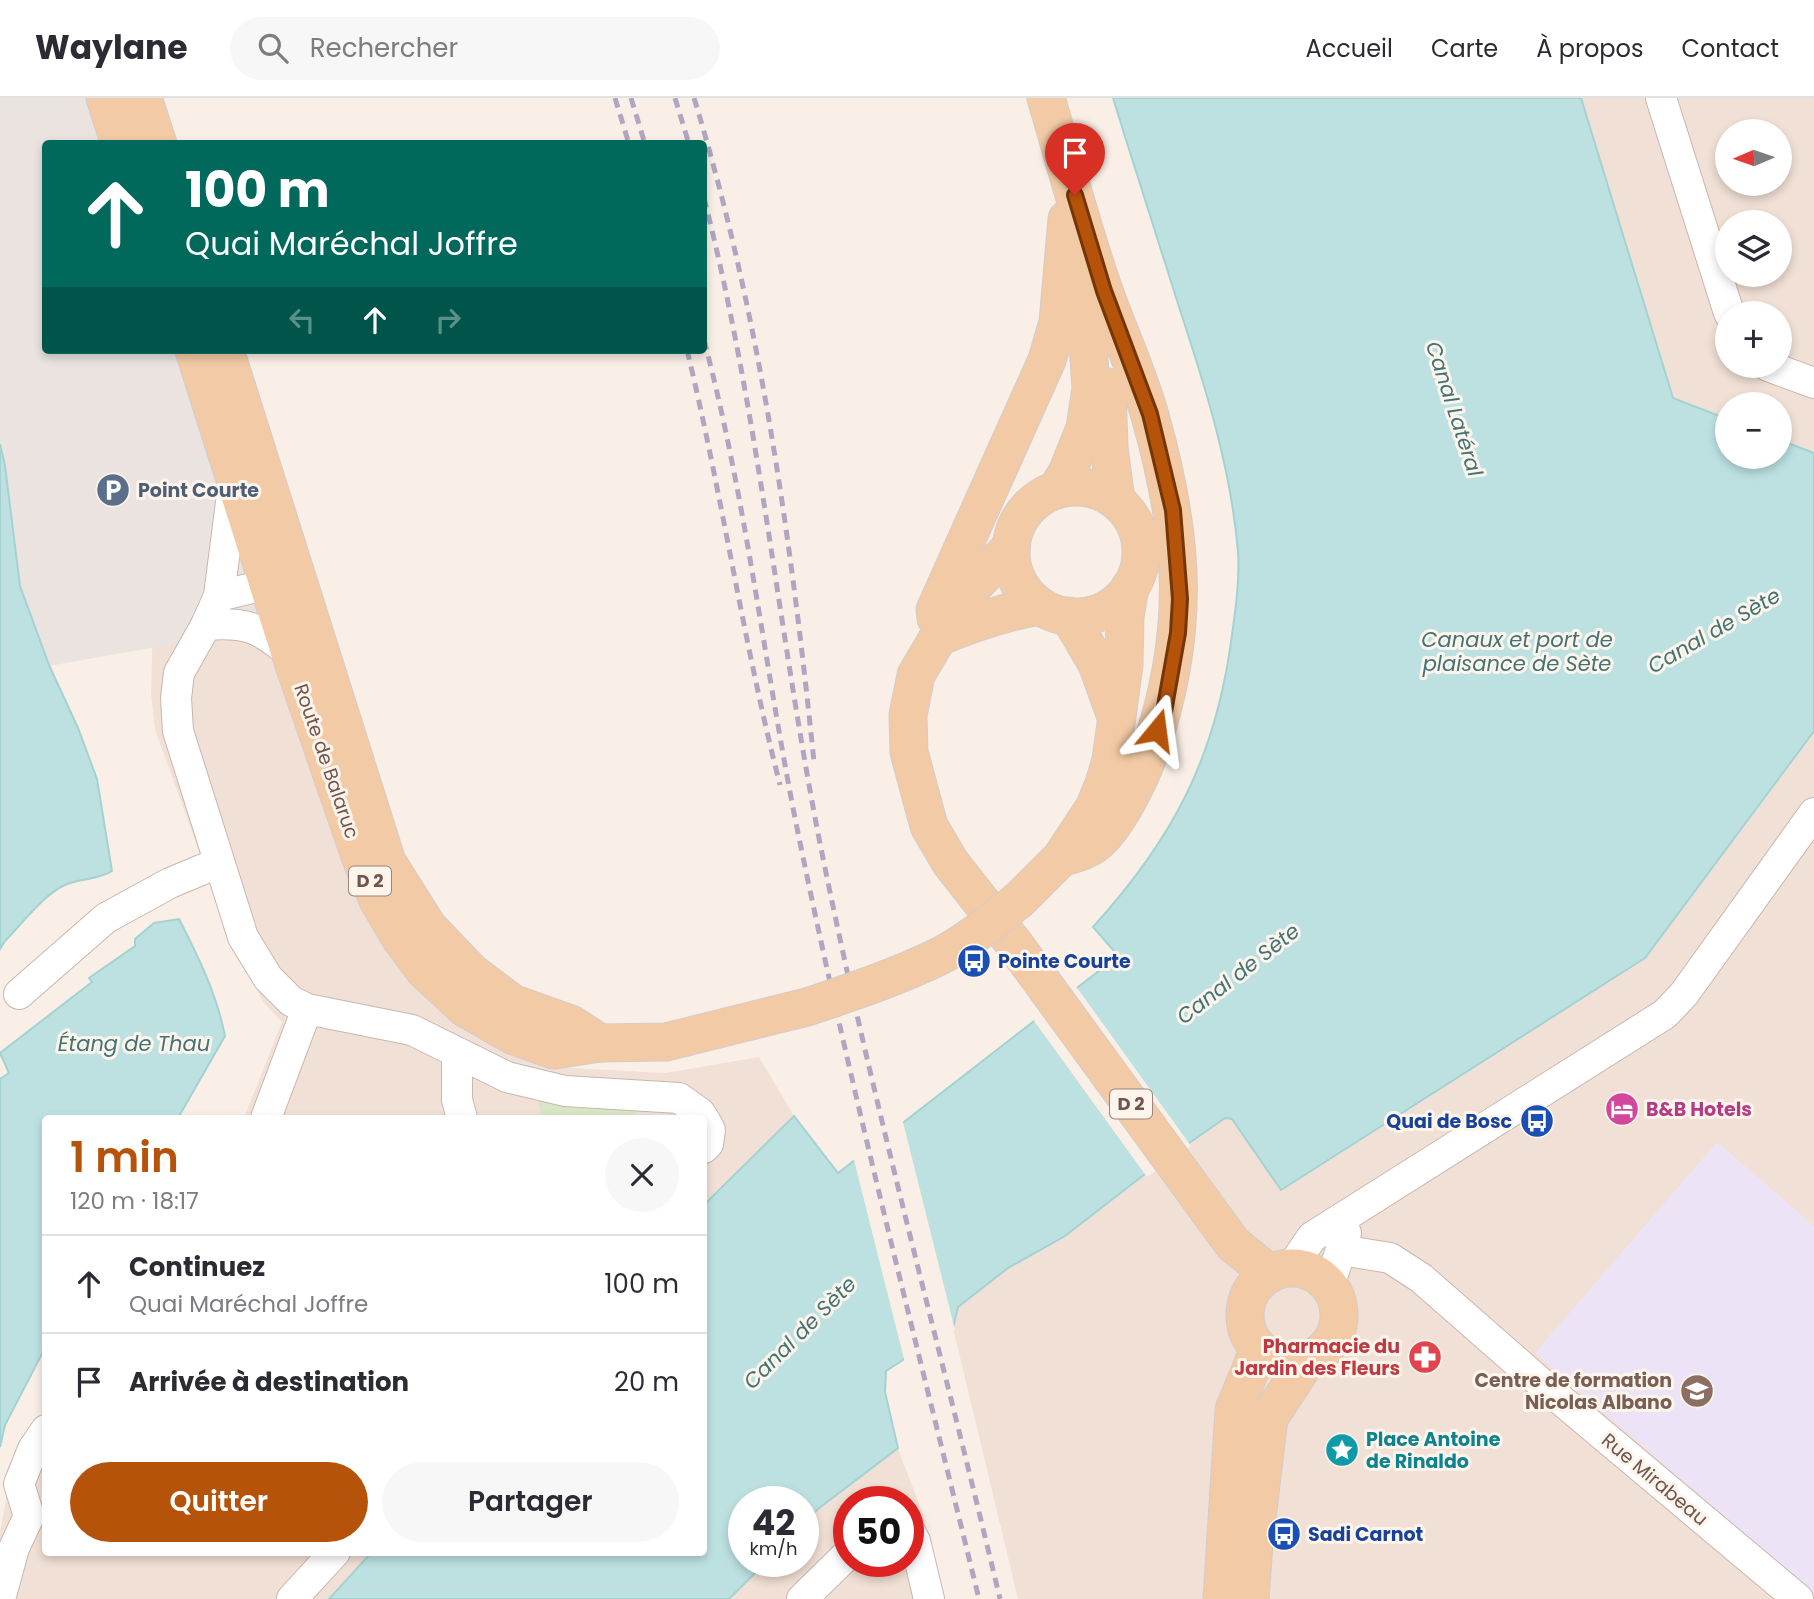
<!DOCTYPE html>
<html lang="fr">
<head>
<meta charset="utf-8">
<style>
	body { margin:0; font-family:Poppins,sans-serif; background:#f7f7f7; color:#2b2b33; height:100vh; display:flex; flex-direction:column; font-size:26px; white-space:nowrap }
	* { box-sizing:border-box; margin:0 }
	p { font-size:23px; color:#7c7c81 }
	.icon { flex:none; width:38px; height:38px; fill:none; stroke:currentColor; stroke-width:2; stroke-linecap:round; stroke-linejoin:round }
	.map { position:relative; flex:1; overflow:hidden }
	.drawer { position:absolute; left:42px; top:1017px; width:665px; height:441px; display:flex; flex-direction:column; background:#fff; border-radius:7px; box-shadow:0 4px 10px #0003 }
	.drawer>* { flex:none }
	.banner { position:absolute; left:42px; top:42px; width:665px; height:214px; border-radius:7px; box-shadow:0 4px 10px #0003; background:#00695c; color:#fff; overflow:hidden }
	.needle { width:46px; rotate:268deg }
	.fabs { position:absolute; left:1715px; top:21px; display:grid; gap:14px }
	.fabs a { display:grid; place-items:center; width:77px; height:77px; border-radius:50%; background:#fff; box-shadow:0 4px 10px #0003; font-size:35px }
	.speed { position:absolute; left:728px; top:1388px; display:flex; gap:14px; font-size:35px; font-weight:700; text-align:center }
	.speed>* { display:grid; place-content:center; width:91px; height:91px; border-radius:50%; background:#fff; box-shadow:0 4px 10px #0003; line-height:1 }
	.speed small { font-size:18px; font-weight:400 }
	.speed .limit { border:10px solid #d22; background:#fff; color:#111 }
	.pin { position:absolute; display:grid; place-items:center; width:60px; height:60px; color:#fff; margin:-72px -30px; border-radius:50% 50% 50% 0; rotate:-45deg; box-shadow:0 0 7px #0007 }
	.pin .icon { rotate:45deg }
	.me { position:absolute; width:77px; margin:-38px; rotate:16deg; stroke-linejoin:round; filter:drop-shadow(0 0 5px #0008) }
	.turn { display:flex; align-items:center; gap:24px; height:147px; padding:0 28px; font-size:32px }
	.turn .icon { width:91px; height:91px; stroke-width:2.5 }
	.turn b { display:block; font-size:49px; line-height:60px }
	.lanes { display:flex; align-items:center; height:66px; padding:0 28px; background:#0003; justify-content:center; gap:35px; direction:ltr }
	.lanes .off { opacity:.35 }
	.round { display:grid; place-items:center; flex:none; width:74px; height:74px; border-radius:37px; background:#f7f7f7 }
	.summary { display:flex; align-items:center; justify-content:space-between; height:119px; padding:0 28px }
	h1 { font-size:42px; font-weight:600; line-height:52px; color:#b45309 }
	.button { display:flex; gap:14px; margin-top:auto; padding:14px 28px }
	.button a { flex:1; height:80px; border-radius:42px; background:#b45309; color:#fff; font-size:28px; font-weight:600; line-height:80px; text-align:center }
	.button a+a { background:#f7f7f7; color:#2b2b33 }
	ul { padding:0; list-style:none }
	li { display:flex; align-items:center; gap:21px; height:98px; padding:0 28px; border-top:2px solid #e1e1e2 }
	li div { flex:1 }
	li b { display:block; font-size:26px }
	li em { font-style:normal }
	header { display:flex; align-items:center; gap:42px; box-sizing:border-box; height:98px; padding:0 35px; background:#fff; border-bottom:2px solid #e1e1e2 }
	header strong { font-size:33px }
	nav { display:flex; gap:38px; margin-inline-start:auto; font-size:24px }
	.search { width:490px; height:63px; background:#f7f7f7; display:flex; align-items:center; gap:18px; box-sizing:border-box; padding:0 24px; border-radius:38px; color:#7c7c81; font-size:26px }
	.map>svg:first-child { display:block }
	.residential { fill:#f1e0d5; fill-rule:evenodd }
	.industrial { fill:#eae3e0 }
	.education { fill:#ece3f6 }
	.green { fill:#d8e6c6 }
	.water { fill:#bde1e1; stroke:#a4d2d2; stroke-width:2 }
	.pier { fill:#faefe6 }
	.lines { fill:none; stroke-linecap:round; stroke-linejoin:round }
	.minor-casing { stroke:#cab6ad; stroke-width:32 }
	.major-casing { stroke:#d4ccca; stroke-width:39 }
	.minor { stroke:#fff; stroke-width:30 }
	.major { stroke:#f2caa5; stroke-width:37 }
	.rail { stroke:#b1a6c2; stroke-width:5; stroke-dasharray:10 7; stroke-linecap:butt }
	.major-bridge-casing { stroke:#d4ccca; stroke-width:39; stroke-linecap:butt }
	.major-bridge { stroke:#f2caa5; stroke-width:37 }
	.route-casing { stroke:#753606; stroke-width:18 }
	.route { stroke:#b45309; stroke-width:12 }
	.labels { text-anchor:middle; stroke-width:6; stroke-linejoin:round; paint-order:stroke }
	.shield { fill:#fdf4ec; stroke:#9a857d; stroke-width:2 }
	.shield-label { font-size:18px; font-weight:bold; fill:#70554e }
	.service-label { font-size:19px; font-weight:bold; fill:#4e5e75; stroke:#fdf4ec; text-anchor:start }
	.street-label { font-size:19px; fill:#70554e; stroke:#fdf4ec }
	.transit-label { font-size:19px; font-weight:bold; fill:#164399; stroke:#fdf4ec; text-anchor:start }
	.hotel-label { font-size:19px; font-weight:bold; fill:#b23c85; stroke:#fdf4ec; text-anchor:start }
	.health-label { font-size:19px; font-weight:bold; fill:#be3a42; stroke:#fdf4ec; text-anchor:end }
	.education-label { font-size:19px; font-weight:bold; fill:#785e54; stroke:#fdf4ec; text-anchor:end }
	.culture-label { font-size:19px; font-weight:bold; fill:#0d838f; stroke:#fdf4ec; text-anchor:start }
	.water-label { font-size:21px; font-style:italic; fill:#437374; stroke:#fdf4ec }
</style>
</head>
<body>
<header>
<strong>Waylane</strong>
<div class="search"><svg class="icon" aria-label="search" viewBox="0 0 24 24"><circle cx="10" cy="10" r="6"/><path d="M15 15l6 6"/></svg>Rechercher</div>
<nav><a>Accueil</a><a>Carte</a><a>À propos</a><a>Contact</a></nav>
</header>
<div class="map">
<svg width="1814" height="1501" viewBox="0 0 1814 1501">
	<rect width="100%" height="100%" fill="#faefe6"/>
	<g class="residential">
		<path d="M 1581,0 L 1814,0 L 1814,355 L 1780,342 L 1780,306 L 1727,306 L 1727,321 L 1673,300 ZM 1727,33 L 1780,33 L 1780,86 L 1727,86 ZM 1727,124 L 1780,124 L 1780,177 L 1727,177 ZM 1727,215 L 1780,215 L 1780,268 L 1727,268 Z"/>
		<path d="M 242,478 L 478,932 L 572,970 L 665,975 L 759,959 L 794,1018 L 704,1107 L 704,1020 L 244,1020 L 282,924 L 263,904 L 226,829 L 155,631 L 151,595 L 154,491 Z"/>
		<path d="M 1814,633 L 1814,1501 L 1018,1501 L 953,1230 L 957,1209 L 1008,1170 L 1065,1138 L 1145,1076 L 1225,1020 L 1232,1021 L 1282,1091 L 1645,860 Z"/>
		<path d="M 45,1311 L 46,1454 L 372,1454 L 329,1501 L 0,1501 L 0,1434 L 15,1353 Z"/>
		<path d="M 898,1351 L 923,1416 L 944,1501 L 729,1501 L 767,1463 L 803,1463 L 803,1426 L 818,1411 ZM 849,1404 L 908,1404 L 908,1463 L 849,1463 Z"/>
	</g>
	<path class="industrial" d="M 0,0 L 107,0 L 123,45 L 46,46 L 46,252 L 191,252 L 280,527 L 49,568 L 19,488 L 5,368 L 0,346 Z"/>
	<path class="education" d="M 1717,1044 L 1814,1128 L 1814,1496 L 1535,1255 Z"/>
	<path class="green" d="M 537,999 L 645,1007 L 631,1020 L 542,1020 Z"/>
	<g class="water">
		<path d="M 1113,0 L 1581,0 L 1673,300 L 1727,321 L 1727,359 L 1780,359 L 1780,342 L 1814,355 L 1814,633 L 1645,860 L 1634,867 L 1281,1092 L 1232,1021 L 1225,1020 L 1145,1076 L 1065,1138 L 1008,1170 L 958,1209 L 953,1230 L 886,1273 L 885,1294 L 898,1350 L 818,1411 L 803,1426 L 803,1404 L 744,1404 L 744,1463 L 767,1463 L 729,1501 L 329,1501 L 372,1454 L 704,1454 L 704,1107 L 794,1018 L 838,1075 L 1109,865 L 1113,859 L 1114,853 L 1093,829 C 1172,742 1215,661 1231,544 C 1235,515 1240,483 1238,454 C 1231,370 1206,291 1180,212 C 1158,142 1135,71 1113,0 Z"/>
		<path d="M 0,346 L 5,368 L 20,488 L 49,567 L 78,630 L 97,681 L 112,773 C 99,782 80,780 65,787 C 44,796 21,827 5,843 L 0,851 Z"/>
		<path d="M 179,821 C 198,858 217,897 225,938 L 178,1020 L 46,1020 L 45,1250 L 5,1327 L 0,1349 L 0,981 L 9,975 L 0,955 L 92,884 L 89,880 L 135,848 L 135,841 L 154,825 Z"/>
	</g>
	<g class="pier">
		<path d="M 1075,887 L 1191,1048 L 1147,1079 L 1032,920 Z"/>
		<path d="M 902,1020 L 955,1232 L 905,1265 L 853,1058 Z"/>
	</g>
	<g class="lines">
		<g class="minor-casing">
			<g id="minor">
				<path d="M 1661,0 L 1729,215"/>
				<path d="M 1768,268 L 1814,285"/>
				<path d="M 234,381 L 219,498 L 206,527 L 179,575 L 176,600 L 178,633 L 243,839 L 268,880 L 291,903 L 307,911 L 412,932 L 507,979 L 565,993 L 679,1000 L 700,1015 L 703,1020"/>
				<path d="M 219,498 L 256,489 L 272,493"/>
				<path d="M 206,527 C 247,524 258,529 290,555"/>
				<path d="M 19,896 L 106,820 L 170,785 L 218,765"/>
				<path d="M 457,955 L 457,1002 L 462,1020"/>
				<path d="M 266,1020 L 307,911"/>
				<path d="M 704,1021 L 710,1032 L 708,1046 L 704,1050"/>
				<path d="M 1341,1152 L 1390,1160 L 1421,1180 L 1542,1286 L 1798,1501"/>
				<path d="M 1291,1170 L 1312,1139 L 1665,916 L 1684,896 L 1814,715"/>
				<path d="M 1329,1189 L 1346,1135"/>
				<path d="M 908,1430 L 915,1443 L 929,1501"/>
				<path d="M 0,1501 L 14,1450 L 29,1418 L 19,1386 L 33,1351 L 46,1332"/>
				<path d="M 292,1501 L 335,1454"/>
				<path d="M 802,1501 L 849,1455"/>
			</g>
		</g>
		<g class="major-casing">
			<g id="major">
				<path d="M 105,0 L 120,46"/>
				<path d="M 143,0 L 158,46"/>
				<path d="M 1046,0 C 1065,64 1082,130 1104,193 C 1119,235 1138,275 1150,318 C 1185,441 1191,533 1149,656 C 1140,681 1116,730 1095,746 C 1085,754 1072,756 1061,760"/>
				<path d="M 194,252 L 290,555 L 360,758 L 378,802 L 401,841 L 424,872 L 465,910 L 514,938 L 554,952 L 600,945 L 666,944 L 807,909"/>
				<path d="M 225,252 L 387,764 L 428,829 L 471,874 L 512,905 L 571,926 L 600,945"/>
				<path d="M 1107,289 L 1109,350 L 1116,402"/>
				<circle cx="1076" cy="454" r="65"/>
				<path d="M 1056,392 L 1067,375 L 1085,330 L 1091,291 L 1086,217 L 1079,166"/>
				<path d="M 1011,449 L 960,502 L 916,577 L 908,617 L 909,654 L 929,728 L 950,764 L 1015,847 L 1233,1146 L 1270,1176"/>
				<path d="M 1069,518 L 1097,566 L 1115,616"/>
				<path d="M 936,520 L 935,512 L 1047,262 L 1058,224 L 1067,121"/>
				<path d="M 938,539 C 972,525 1003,514 1040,508"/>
				<path d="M 1020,801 L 1061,760 L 1094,710 L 1104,686 L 1111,662 L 1115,633 L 1124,567 L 1125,519 L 1130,489"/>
				<circle cx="1292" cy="1217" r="47"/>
				<path d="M 1222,1501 L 1234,1312 L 1259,1251"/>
				<path d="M 1250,1501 L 1254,1445 L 1269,1320 L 1307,1262"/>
			</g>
		</g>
		<use href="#minor" class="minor"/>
		<use href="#major" class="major"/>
		<g class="rail">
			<path d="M 615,0 L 629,46"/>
			<path d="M 631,0 L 645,46"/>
			<path d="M 675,0 L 689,46"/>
			<path d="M 694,0 C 760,216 791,440 814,664"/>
			<path d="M 704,100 C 757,307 777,521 817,730 C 868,989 939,1244 1000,1501"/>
			<path d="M 704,242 C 746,401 764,564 796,725 C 849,986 916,1243 979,1501"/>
			<path d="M 687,252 C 722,396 743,543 780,687"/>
		</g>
		<g class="major-bridge-casing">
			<path id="major-bridge" d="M 807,909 C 852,894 897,879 940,858 C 969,843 994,822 1020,801"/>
		</g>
		<use href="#major-bridge" class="major-bridge"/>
	</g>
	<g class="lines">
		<g class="route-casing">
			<path id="route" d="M 1075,97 L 1104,193 L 1150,316 L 1173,412 L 1180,501 L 1178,535 L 1164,614 L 1157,632"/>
		</g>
		<use href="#route" class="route"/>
	</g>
	<defs>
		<g id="parking-disc" transform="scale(1.75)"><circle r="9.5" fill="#5c6f8a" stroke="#fdf4ec"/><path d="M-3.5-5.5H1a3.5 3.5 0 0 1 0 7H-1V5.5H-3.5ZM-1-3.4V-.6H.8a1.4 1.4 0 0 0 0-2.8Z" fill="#fff"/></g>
		<g id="bus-disc" transform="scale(1.75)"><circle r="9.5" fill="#1a4fb4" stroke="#fdf4ec"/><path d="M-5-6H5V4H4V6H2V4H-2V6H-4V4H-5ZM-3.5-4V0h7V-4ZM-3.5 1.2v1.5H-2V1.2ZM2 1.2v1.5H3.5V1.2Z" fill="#fff"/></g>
		<g id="hotel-disc" transform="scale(1.75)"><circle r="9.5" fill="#d1479c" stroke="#fdf4ec"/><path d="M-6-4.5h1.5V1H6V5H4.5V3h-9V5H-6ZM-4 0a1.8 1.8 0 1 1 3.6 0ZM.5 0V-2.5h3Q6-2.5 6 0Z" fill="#fff"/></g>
		<g id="pharmacy-disc" transform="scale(1.75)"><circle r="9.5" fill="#e0444e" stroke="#fdf4ec"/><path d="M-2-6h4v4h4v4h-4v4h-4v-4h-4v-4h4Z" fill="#fff"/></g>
		<g id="university-disc" transform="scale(1.75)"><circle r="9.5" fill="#8d6e63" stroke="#fdf4ec"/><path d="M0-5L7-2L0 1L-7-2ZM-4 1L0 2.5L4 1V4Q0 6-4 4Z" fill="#fff"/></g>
		<g id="sight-disc" transform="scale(1.75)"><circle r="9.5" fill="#0f9aa8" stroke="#fdf4ec"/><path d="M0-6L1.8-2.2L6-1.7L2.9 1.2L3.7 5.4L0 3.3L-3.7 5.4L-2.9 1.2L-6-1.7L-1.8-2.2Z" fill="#fff"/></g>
	</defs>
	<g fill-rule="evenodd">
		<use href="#parking-disc" x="113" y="392"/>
		<use href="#bus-disc" x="974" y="863"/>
		<use href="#hotel-disc" x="1622" y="1011"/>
		<use href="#bus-disc" x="1537" y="1023"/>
		<use href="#pharmacy-disc" x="1425" y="1259"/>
		<use href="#university-disc" x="1697" y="1293"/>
		<use href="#sight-disc" x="1342" y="1352"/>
		<use href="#bus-disc" x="1284" y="1436"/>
	</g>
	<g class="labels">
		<g class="shield">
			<rect x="349" y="768.5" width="42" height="29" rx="5"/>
			<rect x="1110" y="991.5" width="42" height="29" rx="5"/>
		</g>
		<g class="shield-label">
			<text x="370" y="789">D 2</text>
			<text x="1131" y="1012">D 2</text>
		</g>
		<g class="service-label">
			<text x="138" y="399">Point Courte</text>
		</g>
		<g class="street-label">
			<text transform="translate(327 663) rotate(71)" y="7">Route de Balaruc</text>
			<text transform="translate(1655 1381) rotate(40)" y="7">Rue Mirabeau</text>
		</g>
		<g class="transit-label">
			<text x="998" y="870">Pointe Courte</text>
			<text x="1512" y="1030" text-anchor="end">Quai de Bosc</text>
			<text x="1308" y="1443">Sadi Carnot</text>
		</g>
		<g class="hotel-label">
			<text x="1646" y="1018">B&amp;B Hotels</text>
		</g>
		<g class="health-label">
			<text x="1400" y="1255">Pharmacie du<tspan x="1400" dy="22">Jardin des Fleurs</tspan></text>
		</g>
		<g class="education-label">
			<text x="1672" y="1289">Centre de formation<tspan x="1672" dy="22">Nicolas Albano</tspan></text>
		</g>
		<g class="culture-label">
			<text x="1366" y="1348">Place Antoine<tspan x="1366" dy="22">de Rinaldo</tspan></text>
		</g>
		<g class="water-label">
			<text transform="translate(1454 311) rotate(72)" y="7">Canal Latéral</text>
			<text transform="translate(1714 533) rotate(-30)" y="7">Canal de Sète</text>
			<text x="1517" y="549">Canaux et port de<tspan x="1517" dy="24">plaisance de Sète</tspan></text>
			<text transform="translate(1238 876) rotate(-38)" y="7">Canal de Sète</text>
			<text x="134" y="953">Étang de Thau</text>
			<text transform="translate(800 1235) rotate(-45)" y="7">Canal de Sète</text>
		</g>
	</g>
</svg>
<div class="fabs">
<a><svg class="needle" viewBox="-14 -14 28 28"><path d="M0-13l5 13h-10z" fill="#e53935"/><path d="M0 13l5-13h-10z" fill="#7c7c81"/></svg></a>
<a><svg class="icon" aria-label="layers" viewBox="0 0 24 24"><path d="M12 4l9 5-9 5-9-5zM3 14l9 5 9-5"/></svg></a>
<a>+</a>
<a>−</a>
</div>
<div class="speed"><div>42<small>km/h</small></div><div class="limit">50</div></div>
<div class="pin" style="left:1075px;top:97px;background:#d93025"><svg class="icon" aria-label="arrive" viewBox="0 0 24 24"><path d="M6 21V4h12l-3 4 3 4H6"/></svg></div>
<svg class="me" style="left:1157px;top:632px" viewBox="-20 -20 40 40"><path d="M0-17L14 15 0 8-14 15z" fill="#b45309" stroke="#fff" stroke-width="4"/></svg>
<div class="banner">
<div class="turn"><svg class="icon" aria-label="ahead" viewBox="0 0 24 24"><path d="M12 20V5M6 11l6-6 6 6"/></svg><div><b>100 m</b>Quai Maréchal Joffre</div></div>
<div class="lanes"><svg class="icon off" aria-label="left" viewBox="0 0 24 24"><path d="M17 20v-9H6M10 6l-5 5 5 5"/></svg><svg class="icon" aria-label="ahead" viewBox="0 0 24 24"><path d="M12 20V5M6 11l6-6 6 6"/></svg><svg class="icon off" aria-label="right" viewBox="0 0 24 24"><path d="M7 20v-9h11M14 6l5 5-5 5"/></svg></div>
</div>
<section class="drawer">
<div class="summary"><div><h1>1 min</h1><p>120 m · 18:17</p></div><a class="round"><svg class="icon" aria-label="close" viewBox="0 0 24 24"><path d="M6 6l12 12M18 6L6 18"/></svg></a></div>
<ul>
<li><svg class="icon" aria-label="ahead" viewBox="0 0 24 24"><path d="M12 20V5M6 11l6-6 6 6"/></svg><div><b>Continuez</b><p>Quai Maréchal Joffre</p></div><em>100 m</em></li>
<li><svg class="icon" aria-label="arrive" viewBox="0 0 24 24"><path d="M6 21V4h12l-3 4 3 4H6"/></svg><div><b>Arrivée à destination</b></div><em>20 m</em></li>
</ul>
<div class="button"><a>Quitter</a><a>Partager</a></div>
</section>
</div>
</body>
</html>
